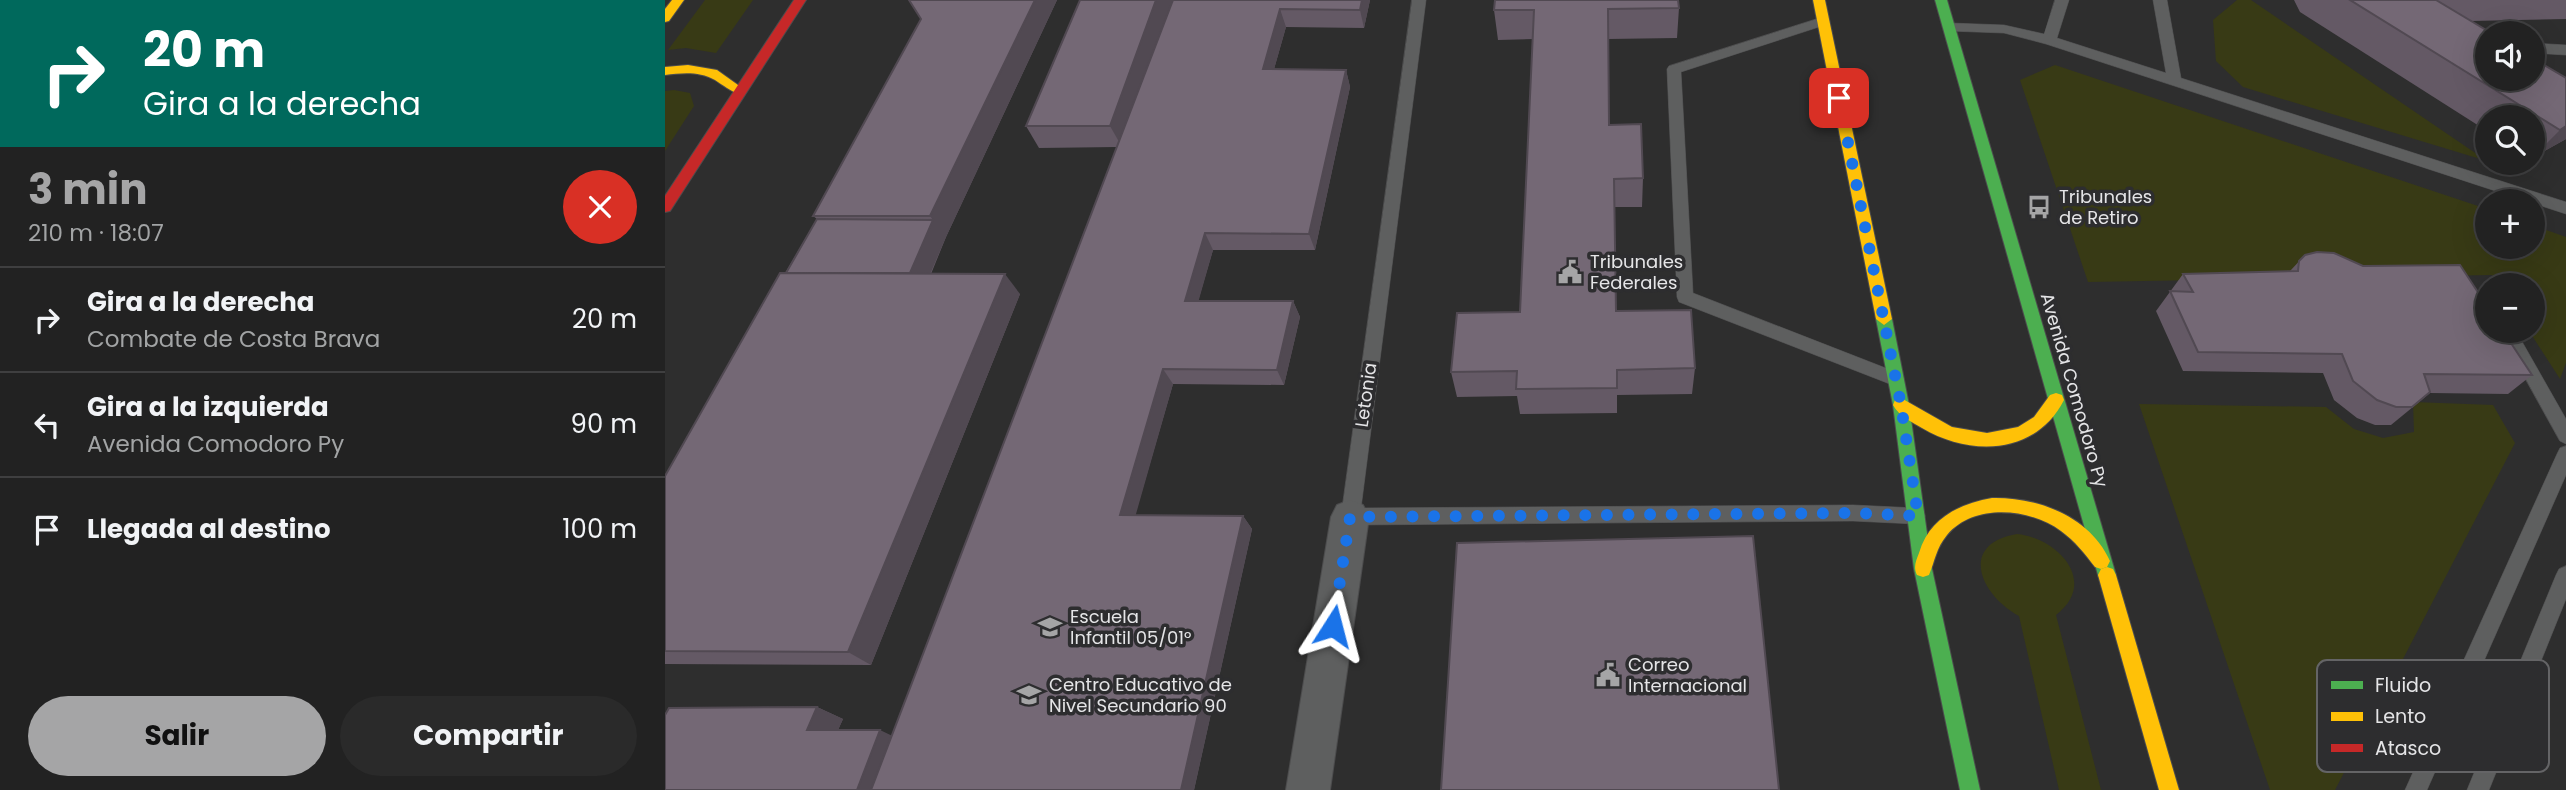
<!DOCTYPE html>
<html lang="es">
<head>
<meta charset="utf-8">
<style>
	body { margin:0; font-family:Poppins,sans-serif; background:#2a2a2a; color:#f1f3f6; height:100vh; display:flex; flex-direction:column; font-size:26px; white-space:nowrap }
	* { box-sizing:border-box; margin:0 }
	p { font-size:23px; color:#a2a4a5 }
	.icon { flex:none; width:38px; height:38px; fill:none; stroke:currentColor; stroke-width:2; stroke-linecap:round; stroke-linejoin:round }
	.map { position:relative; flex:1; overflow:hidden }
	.details { display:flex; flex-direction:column; background:#222; width:665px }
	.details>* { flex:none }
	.banner { background:#00695c; color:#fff; overflow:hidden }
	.fabs { position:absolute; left:1810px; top:21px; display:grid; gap:14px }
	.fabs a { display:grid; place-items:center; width:70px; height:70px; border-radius:50%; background:#222; box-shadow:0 7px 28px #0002,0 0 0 2px #3f3f40; font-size:35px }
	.pin { position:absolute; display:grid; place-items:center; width:60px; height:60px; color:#fff; margin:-30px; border-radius:14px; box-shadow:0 4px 10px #0006 }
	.me { position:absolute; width:77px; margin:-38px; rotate:9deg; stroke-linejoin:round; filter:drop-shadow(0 0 5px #0008) }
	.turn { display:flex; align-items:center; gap:24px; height:147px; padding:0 28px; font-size:32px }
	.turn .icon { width:91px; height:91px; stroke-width:2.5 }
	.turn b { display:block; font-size:49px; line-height:60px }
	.round { display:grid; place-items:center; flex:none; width:74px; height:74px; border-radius:37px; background:#2a2a2a }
	.summary { display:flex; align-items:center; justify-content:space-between; height:119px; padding:0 28px }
	h1 { font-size:42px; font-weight:700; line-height:52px; color:#a5a5a6 }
	.action { display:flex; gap:14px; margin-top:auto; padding:14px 28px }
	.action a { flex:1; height:80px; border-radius:42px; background:#a5a5a6; color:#111; font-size:28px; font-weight:700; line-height:80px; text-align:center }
	.action a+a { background:#2a2a2a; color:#f1f3f6 }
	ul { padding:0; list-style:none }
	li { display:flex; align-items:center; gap:21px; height:105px; padding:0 28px; border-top:2px solid #3f3f40 }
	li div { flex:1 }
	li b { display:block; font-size:26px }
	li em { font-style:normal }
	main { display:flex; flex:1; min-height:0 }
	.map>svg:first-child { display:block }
	.green { fill:#383a15 }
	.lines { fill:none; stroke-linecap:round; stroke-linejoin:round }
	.lane-casing { stroke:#4c4c4d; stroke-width:1 }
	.street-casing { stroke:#4c4c4d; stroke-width:2 }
	.fast-casing { stroke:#4c4c4d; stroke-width:2 }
	.slow-casing { stroke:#4c4c4d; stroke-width:2 }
	.jam-casing { stroke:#4c4c4d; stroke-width:2 }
	.lane { fill:#5e5f5f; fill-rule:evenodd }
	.street { fill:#5e5f5f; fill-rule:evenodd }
	.fast { fill:#4caf50; fill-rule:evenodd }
	.slow { fill:#ffc107; fill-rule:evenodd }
	.jam { fill:#c62828; fill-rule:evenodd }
	.wall { fill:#645965 }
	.shaded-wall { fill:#514952 }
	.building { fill:#746875; stroke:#514952; stroke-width:2 }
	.route { stroke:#1a73e8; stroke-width:12; stroke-dasharray:0 21.6 }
	.labels { text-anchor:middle; stroke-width:7; stroke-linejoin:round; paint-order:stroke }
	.poi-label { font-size:18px; fill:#e5e5e7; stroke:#2d2d2f; text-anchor:start }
	.street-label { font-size:18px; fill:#e5e5e7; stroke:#2d2d2f }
	.key { fill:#2d2d2f; stroke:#646466; stroke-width:2 }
	.key-label { font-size:19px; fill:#e5e5e7 }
</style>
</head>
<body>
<main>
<section class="details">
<div class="banner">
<div class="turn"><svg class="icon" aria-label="right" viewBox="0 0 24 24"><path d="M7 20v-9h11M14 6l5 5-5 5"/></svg><div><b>20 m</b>Gira a la derecha</div></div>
</div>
<div class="summary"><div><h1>3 min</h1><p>210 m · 18:07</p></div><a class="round" style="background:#d93025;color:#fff"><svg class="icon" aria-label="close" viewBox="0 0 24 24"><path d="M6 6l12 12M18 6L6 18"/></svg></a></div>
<ul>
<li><svg class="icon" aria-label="right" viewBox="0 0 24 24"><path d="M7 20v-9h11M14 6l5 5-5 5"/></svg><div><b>Gira a la derecha</b><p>Combate de Costa Brava</p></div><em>20 m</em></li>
<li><svg class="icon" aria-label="left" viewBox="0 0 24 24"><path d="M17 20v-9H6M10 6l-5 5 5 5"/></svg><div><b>Gira a la izquierda</b><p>Avenida Comodoro Py</p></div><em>90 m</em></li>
<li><svg class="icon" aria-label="arrive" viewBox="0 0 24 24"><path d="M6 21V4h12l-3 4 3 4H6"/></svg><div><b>Llegada al destino</b></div><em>100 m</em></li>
</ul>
<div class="action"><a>Salir</a><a>Compartir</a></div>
</section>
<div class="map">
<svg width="1901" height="790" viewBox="0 0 1901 790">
	<rect width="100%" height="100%" fill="#2e2e2e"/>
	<g class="green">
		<path d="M 40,0 L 88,0 L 51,53 L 21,48 L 3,50 Z"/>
		<path d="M 1572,0 L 1586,0 L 1822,161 L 1578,87 L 1551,61 L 1548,20 Z"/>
		<path d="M 1390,65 L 1822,209 L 1822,247 L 1867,247 L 1867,225 L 1901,237 L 1901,363 L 1895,379 L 1864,331 L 1867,331 L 1867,285 L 1834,285 L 1827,275 L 1423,282 L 1355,80 Z"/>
		<path d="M 9,90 L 25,93 L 29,106 L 0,151 L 0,91 Z"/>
		<path d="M 1748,402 L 1828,405 L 1850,443 L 1670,790 L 1605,790 L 1474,404 L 1661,407 L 1689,429 L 1718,438 L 1749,432 Z"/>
		<path d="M 1352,534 C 1393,538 1434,582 1391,615 L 1436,790 L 1394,790 L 1354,616 C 1315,595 1293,544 1352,534 Z"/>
	</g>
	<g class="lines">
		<g class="lane-casing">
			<g id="lane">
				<path d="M 747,0 L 761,0 L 696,508 L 1188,505 L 1251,508 L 1258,510 L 1260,516 L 1258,522 L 1251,524 L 1188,521 L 685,525 L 678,523 L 676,517 Z"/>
				<path d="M 1390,0 L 1404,0 L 1392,38 L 1501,73 L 1488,0 L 1502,0 L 1516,78 L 1901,202 L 1901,214 L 1381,44 L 1339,33 L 1285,31 L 1278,27 L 1285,23 L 1339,25 L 1379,34 Z"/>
				<path d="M 1158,17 L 1163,18 L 1163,24 L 1016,72 L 1028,293 L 1236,374 L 1239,379 L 1236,384 L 1230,386 L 1014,302 L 1012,297 L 1002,69 L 1004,66 Z"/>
				<path d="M 1867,43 L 1901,45 L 1901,55 L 1867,53 Z"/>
				<path d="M 1834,331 L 1851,331 L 1901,419 L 1901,444 L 1895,441 Z"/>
				<path d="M 1901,446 L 1901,475 L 1762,790 L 1740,790 L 1892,454 L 1895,448 Z"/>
				<path d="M 1901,566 L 1901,599 L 1824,790 L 1802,790 L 1891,575 L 1894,569 Z"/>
			</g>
		</g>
		<g class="street-casing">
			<path id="street" d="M 685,500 L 698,505 L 704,517 L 665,790 L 621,790 L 666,517 L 672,505 Z"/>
		</g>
		<g class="fast-casing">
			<g id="fast">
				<path d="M 1270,0 L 1282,0 L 1451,575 L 1448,581 L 1442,583 L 1436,581 L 1433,575 Z"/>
				<path d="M 1219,313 L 1227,319 L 1244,405 L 1267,569 L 1315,790 L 1295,790 L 1249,569 L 1228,405 L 1211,319 Z"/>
			</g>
		</g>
		<g class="slow-casing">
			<g id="slow">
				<path d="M 7,0 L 19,0 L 4,21 L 0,22 L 0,9 Z"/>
				<path d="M 1148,0 L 1160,0 L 1227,319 L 1219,325 L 1211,319 Z"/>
				<path d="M 23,65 L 52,70 L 80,90 L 74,94 C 65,91 58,85 50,80 C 34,71 17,73 0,75 L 0,67 Z"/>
				<path d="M 1391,393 L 1397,395 L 1399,400 C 1371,455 1306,457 1257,428 C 1247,422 1234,416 1228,405 L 1230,400 L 1236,398 L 1287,427 L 1322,433 L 1353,427 L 1369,417 L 1385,395 Z"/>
				<path d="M 1327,498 C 1372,497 1425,516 1445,561 L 1442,567 L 1436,569 L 1430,567 C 1420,554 1410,541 1396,531 C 1365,508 1309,503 1282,535 C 1271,548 1270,561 1264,575 L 1258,577 L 1252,575 C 1248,567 1251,561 1254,553 C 1264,519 1293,504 1327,498 Z"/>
				<path d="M 1442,567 L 1448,569 L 1451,575 L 1514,790 L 1494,790 L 1433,575 L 1436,569 Z"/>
			</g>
		</g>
		<g class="jam-casing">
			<path id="jam" d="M 129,0 L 141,0 L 5,211 L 0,212 L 0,196 Z"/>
		</g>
		<use href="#lane" class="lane"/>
		<use href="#street" class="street"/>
		<use href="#fast" class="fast"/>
		<use href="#slow" class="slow"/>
		<use href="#jam" class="jam"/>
	</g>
	<g class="wall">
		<path d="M 244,0 L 392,0 L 281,237 L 266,274 L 355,294 L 206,665 L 0,664 L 0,476 L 152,219 L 148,216 L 256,19 Z"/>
		<path d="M 415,0 L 705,0 L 699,28 L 621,27 L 609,69 L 681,70 L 685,87 L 650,250 L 548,250 L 533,301 L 628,301 L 635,317 L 619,385 L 508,384 L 470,515 L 578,516 L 587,529 L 529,790 L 0,790 L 152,707 L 178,719 L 173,730 L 227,736 L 452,147 L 374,148 L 361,126 Z"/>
		<path d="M 1629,0 L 1901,0 L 1901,19 L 1806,21 L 1901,78 L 1901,139 L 1867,158 L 1867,117 L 1822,117 L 1822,131 L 1635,12 Z"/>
		<path d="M 1014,8 L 1012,38 L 943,39 L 944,125 L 978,178 L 977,207 L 949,207 L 951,311 L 1030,368 L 1027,394 L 952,395 L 952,413 L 855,414 L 852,396 L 792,397 L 786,372 L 855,312 L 868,39 L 833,40 L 829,10 Z"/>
		<path d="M 1640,255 L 1867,375 L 1843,394 L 1765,393 L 1726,425 L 1710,425 L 1692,418 L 1669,400 L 1658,373 L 1518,371 L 1491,311 L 1518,274 L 1625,271 Z"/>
	</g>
	<g class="shaded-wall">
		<path d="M 370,0 L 392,0 L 281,237 L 257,293 L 243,277 L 268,220 L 265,216 Z"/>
		<path d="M 491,0 L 508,0 L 457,147 L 445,126 Z"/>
		<path d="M 697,0 L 705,0 L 699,28 L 695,10 Z"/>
		<path d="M 615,9 L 621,27 L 604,87 L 598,69 Z"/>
		<path d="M 681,70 L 685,87 L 650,250 L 644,234 Z"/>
		<path d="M 1901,126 L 1901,139 L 1867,158 L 1895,130 Z"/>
		<path d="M 540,233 L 548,250 L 529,317 L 520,301 Z"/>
		<path d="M 340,274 L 355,294 L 206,665 L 183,652 Z"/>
		<path d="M 628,301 L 635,317 L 619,385 L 612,370 Z"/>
		<path d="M 498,369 L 508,384 L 467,528 L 455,515 Z"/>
		<path d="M 578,516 L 587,529 L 529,790 L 516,790 Z"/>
		<path d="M 152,707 L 178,719 L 168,741 L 142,730 Z"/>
		<path d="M 215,730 L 238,741 L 220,790 L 192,790 Z"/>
	</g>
	<g class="building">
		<path d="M 244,0 L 370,0 L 265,216 L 148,216 L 256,19 Z"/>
		<path d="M 415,0 L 491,0 L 445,126 L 361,126 Z"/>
		<path d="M 508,0 L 697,0 L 695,10 L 615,9 L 598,69 L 681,70 L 644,234 L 540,233 L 520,301 L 628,301 L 612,370 L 498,369 L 455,515 L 578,516 L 516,790 L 206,790 Z"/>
		<path d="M 830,0 L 1013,0 L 1014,8 L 943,9 L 944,125 L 976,124 L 978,178 L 949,179 L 951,311 L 1026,310 L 1030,368 L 952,370 L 952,388 L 851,389 L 852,371 L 786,372 L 792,313 L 855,312 L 869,10 L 829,10 Z"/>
		<path d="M 1685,0 L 1771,0 L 1826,33 L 1822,33 L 1822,79 L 1867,79 L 1867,58 L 1901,78 L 1901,126 L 1895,130 Z"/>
		<path d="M 152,219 L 268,220 L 245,273 L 121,273 Z"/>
		<path d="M 1652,252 L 1669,253 L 1698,266 L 1795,265 L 1822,306 L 1822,331 L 1838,331 L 1867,375 L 1759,374 L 1765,392 L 1747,407 L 1731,407 L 1712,400 L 1688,381 L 1677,354 L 1533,352 L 1505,291 L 1528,292 L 1518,274 L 1633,271 L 1634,261 L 1640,255 Z"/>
		<path d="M 115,273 L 340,274 L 183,652 L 0,651 L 0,476 Z"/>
		<path d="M 1088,536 L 1114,790 L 776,790 L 792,543 Z"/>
		<path d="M 152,707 L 142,730 L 215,730 L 192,790 L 0,790 L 0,715 L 4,708 Z"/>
	</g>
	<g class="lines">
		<path class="route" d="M 668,626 L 685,517 L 1188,513 L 1253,516 L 1236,405 L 1174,98"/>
	</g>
	<defs>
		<g id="bus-bare" transform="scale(1.89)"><path d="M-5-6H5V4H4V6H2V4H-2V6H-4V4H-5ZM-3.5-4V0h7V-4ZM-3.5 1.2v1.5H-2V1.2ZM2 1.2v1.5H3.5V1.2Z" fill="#a5a5a6" stroke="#2d2d2f" stroke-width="2.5" paint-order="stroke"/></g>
		<g id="civic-bare" transform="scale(1.89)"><path d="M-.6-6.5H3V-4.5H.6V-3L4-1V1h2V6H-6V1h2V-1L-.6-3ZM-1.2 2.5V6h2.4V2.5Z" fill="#a5a5a6" stroke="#2d2d2f" stroke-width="2.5" paint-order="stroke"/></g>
		<g id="school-bare" transform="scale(1.89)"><path d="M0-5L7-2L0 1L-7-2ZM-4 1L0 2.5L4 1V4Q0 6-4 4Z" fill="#a5a5a6" stroke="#2d2d2f" stroke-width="2.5" paint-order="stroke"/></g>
	</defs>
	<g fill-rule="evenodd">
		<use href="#bus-bare" x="1374" y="207"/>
		<use href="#civic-bare" x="905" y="272"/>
		<use href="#school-bare" x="385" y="627"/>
		<use href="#civic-bare" x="943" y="675"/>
		<use href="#school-bare" x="364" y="695"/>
	</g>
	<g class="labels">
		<g class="poi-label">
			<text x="1394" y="203">Tribunales<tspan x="1394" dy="21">de Retiro</tspan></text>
			<text x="925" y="268">Tribunales<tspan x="925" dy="21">Federales</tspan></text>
			<text x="405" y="623">Escuela<tspan x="405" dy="21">Infantil 05/01°</tspan></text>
			<text x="963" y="671">Correo<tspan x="963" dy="21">Internacional</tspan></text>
			<text x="384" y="691">Centro Educativo de<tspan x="384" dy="21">Nivel Secundario 90</tspan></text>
		</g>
		<g class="street-label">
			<text transform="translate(1409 390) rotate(74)" y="6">Avenida Comodoro Py</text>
			<text transform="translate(701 395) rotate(-82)" y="6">Letonia</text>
		</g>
	</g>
	<rect x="1652" y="660" width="232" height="112" rx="10" class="key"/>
	<rect x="1666" y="681" width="32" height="8" fill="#4caf50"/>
	<rect x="1666" y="712" width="32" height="9" fill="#ffc107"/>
	<rect x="1666" y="744" width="32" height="8" fill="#c62828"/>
	<g class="key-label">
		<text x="1710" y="692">Fluido</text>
		<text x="1710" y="723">Lento</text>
		<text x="1710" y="755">Atasco</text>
	</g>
</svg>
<div class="fabs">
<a><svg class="icon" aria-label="sound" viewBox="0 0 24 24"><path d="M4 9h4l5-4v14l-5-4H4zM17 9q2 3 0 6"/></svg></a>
<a><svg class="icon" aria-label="search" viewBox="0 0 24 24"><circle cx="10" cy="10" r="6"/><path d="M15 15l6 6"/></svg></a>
<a>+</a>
<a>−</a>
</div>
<div class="pin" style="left:1174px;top:98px;background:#d93025"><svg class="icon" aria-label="arrive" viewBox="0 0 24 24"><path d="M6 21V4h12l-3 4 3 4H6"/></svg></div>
<svg class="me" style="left:668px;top:626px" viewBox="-20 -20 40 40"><path d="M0-17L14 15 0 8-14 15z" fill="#1a73e8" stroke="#fff" stroke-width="4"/></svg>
</div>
</main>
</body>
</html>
